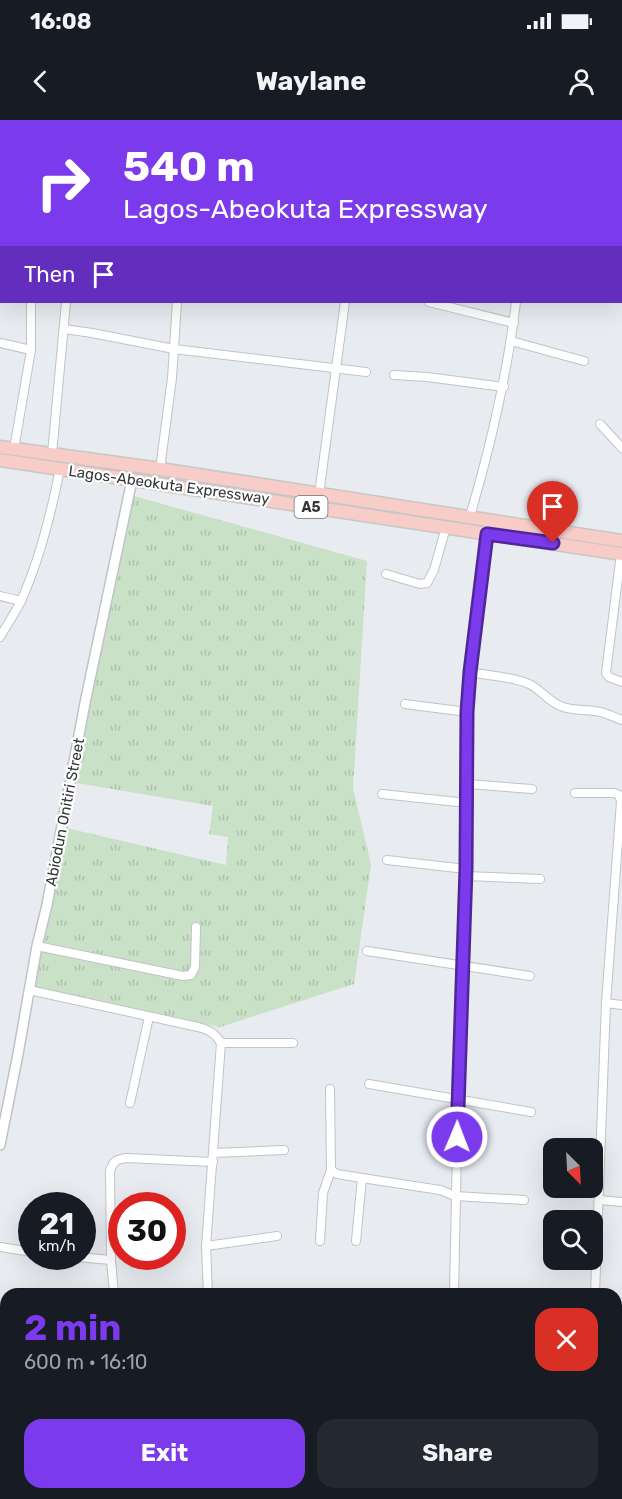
<!DOCTYPE html>
<html lang="en">
<head>
<meta charset="utf-8">
<style>
	body { margin:0; font-family:Rubik,sans-serif; background:#242831; color:#f1f3f6; height:100vh; display:flex; flex-direction:column; font-size:22px; white-space:nowrap }
	* { box-sizing:border-box; margin:0 }
	p { font-size:20px; color:#9ea1a6 }
	.icon { flex:none; width:33px; height:33px; fill:none; stroke:currentColor; stroke-width:2; stroke-linecap:round; stroke-linejoin:round }
	.map { position:relative; flex:1; overflow:hidden }
	.drawer { position:absolute; left:0px; top:1168px; width:622px; height:212px; display:flex; flex-direction:column; background:#171b24; border-radius:18px 18px 0 0; box-shadow:0 6px 24px #0002 }
	.drawer>* { flex:none }
	.guide { position:absolute; left:0px; top:0px; width:622px; height:183px; box-shadow:0 6px 24px #0002; background:#7c3aed; color:#fff; overflow:hidden }
	.needle { width:39px; rotate:156deg }
	.tools { position:absolute; left:543px; top:1018px; display:grid; gap:12px }
	.tools a { display:grid; place-items:center; width:60px; height:60px; border-radius:12px; background:#171b24; box-shadow:0 6px 24px #0002; font-size:30px }
	.speed { position:absolute; left:18px; top:1072px; display:flex; gap:12px; font-size:30px; font-weight:700; text-align:center }
	.speed>* { display:grid; place-content:center; width:78px; height:78px; border-radius:50%; background:#171b24; box-shadow:0 6px 24px #0002; line-height:1 }
	.speed small { font-size:15px; font-weight:400 }
	.speed .limit { border:9px solid #d22; background:#fff; color:#111 }
	.pin { position:absolute; display:grid; place-items:center; width:51px; height:51px; color:#fff; margin:-62px -26px; border-radius:50% 50% 50% 0; rotate:-45deg; box-shadow:0 0 6px #0007 }
	.pin .icon { rotate:45deg }
	.me { position:absolute; width:66px; margin:-33px; rotate:1deg; stroke-linejoin:round; filter:drop-shadow(0 0 4px #0008) }
	.turn { display:flex; align-items:center; gap:21px; height:126px; padding:0 24px; font-size:27px }
	.turn .icon { width:78px; height:78px; stroke-width:2.5 }
	.turn b { display:block; font-size:42px; line-height:51px }
	.then { display:flex; align-items:center; height:57px; padding:0 24px; background:#0003; gap:12px; font-size:22px }
	.round { display:grid; place-items:center; flex:none; width:63px; height:63px; border-radius:18px; background:#242831 }
	.overview { display:flex; align-items:center; justify-content:space-between; height:102px; padding:0 24px }
	h1 { font-size:36px; font-weight:700; line-height:45px; color:#7c3aed }
	.action { display:flex; gap:12px; margin-top:auto; padding:12px 24px }
	.action a { flex:1; height:69px; border-radius:18px; background:#7c3aed; color:#fff; font-size:24px; font-weight:700; line-height:69px; text-align:center }
	.action a+a { background:#242831; color:#f1f3f6 }
	.status { display:flex; justify-content:space-between; align-items:center; height:42px; padding:0 30px; background:#171b24; direction:ltr }
	.status svg { height:16px; fill:currentColor }
	header { display:flex; justify-content:space-between; align-items:center; height:78px; padding:0 24px; background:#171b24; font-size:27px; font-weight:700 }
	.map>svg:first-child { display:block }
	.grass { fill:url(#grass-tufts) }
	.lines { fill:none; stroke-linecap:round; stroke-linejoin:round }
	.minor-casing { stroke:#c0c3c8; stroke-width:10 }
	.tertiary-casing { stroke:#c0c3c8; stroke-width:12 }
	.trunk-casing { stroke:#c6c7c7; stroke-width:15 }
	.minor { stroke:#fff; stroke-width:8 }
	.tertiary { stroke:#fff; stroke-width:9 }
	.trunk { stroke:#f8ccc7; stroke-width:12 }
	.route-casing { stroke:#51269a; stroke-width:15 }
	.route { stroke:#7c3aed; stroke-width:10 }
	.labels { text-anchor:middle; stroke-width:4.5; stroke-linejoin:round; paint-order:stroke }
	.shield { fill:#fff; stroke:#727274; stroke-width:1.5 }
	.shield-label { font-size:14px; font-weight:bold; fill:#353638 }
	.street-label { font-size:15px; fill:#353638; stroke:#fff }
</style>
</head>
<body>
<div class="status"><b>16:08</b><svg viewBox="0 0 49 12"><path d="M0 12V9h3v3zM5 12V6h3v6zM10 12V3h3v9zM15 12V0h3v12zM26 1h20v11H26zM47 4h2v5h-2z"/></svg></div>
<header><svg class="icon" aria-label="back" viewBox="0 0 24 24"><path d="M15 5l-7 7 7 7"/></svg>Waylane<svg class="icon" aria-label="person" viewBox="0 0 24 24"><circle cx="12" cy="8" r="4"/><path d="M4 21q1-7 8-7t8 7"/></svg></header>
<div class="map">
<svg width="622" height="1379" viewBox="0 0 622 1379">
	<defs>
		<pattern id="grass-tufts" width="24" height="20" patternUnits="userSpaceOnUse" patternTransform="scale(1.5)"><rect width="24" height="20" fill="#c9e1c7"/><path d="M3 7l-1-3M5 7V3M7 7l1-3M15 17l-1-3M17 17v-4M19 17l1-3" fill="none" stroke="#adc2ac"/></pattern>
	</defs>
	<rect width="100%" height="100%" fill="#e8ebf0"/>
	<path class="grass" d="M 123,373 L 367,441 L 353,668 L 371,745 L 354,864 L 220,907 L 32,871 L 62,707 L 226,745 L 228,717 L 209,714 L 213,686 L 71,662 Z"/>
	<g class="lines">
		<g class="minor-casing">
			<g id="minor">
				<path d="M 77,2 L 77,0"/>
				<path d="M 206,2 L 207,0"/>
				<path d="M 375,2 L 376,0"/>
				<path d="M 542,2 L 543,0"/>
				<path d="M 621,19 L 622,19"/>
				<path d="M 0,60 L 2,60"/>
				<path d="M 621,124 L 622,124"/>
				<path d="M 429,182 L 514,203"/>
				<path d="M 64,209 L 92,213 L 174,229 L 366,252"/>
				<path d="M 511,221 L 584,241"/>
				<path d="M 0,223 L 31,230"/>
				<path d="M 394,255 L 427,257 L 504,267"/>
				<path d="M 600,304 L 622,328"/>
				<path d="M 14,329 L 31,230 L 31,182"/>
				<path d="M 52,334 L 66,182"/>
				<path d="M 160,349 L 172,258 L 177,182"/>
				<path d="M 319,374 L 345,182"/>
				<path d="M 470,396 C 491,325 507,255 516,182"/>
				<path d="M 621,434 L 606,553 L 609,557 L 622,562"/>
				<path d="M 386,454 L 420,464 L 427,463 L 434,450 L 446,407"/>
				<path d="M 0,476 L 21,481"/>
				<path d="M 0,517 C 7,505 15,493 21,481 C 40,439 51,394 60,349"/>
				<path d="M 469,552 C 488,556 512,556 529,564 C 542,570 549,583 563,587 C 575,591 584,589 595,591 C 605,592 613,597 622,600"/>
				<path d="M 405,584 L 467,592"/>
				<path d="M 467,664 L 532,669"/>
				<path d="M 575,673 L 614,673 L 619,675 L 621,681 L 606,883 L 595,1174"/>
				<path d="M 382,674 L 467,683"/>
				<path d="M 387,740 L 466,749"/>
				<path d="M 466,756 L 540,759"/>
				<path d="M 37,826 L 183,856 L 191,855 L 195,847 L 196,807"/>
				<path d="M 367,831 L 530,856"/>
				<path d="M 29,870 L 198,907 C 209,910 215,913 221,923 L 206,1126 L 208,1174"/>
				<path d="M 606,883 L 622,885"/>
				<path d="M 221,923 L 293,923"/>
				<path d="M 369,964 L 531,992"/>
				<path d="M 330,969 L 331,1050 L 337,1054 L 362,1058"/>
				<path d="M 130,983 L 149,897"/>
				<path d="M 214,1033 L 284,1030"/>
				<path d="M 599,1080 L 622,1082"/>
				<path d="M 320,1121 L 323,1073 L 331,1050"/>
				<path d="M 356,1121 L 362,1058 L 440,1070 L 455,1076 L 524,1080"/>
				<path d="M 206,1126 L 277,1116"/>
				<path d="M 0,1127 L 32,1132"/>
				<path d="M 77,1137 L 111,1140"/>
				<path d="M 114,1174 L 111,1140 L 110,1051 C 113,1041 117,1039 127,1038 L 213,1042"/>
				<path d="M 454,1174 L 458,979 L 466,749 L 467,592 L 469,552 L 487,414"/>
				<path d="M 0,1347 L 6,1363"/>
				<path d="M 11,1374 L 13,1379"/>
				<path d="M 139,1374 L 141,1379"/>
				<path d="M 485,1374 L 485,1379"/>
				<path d="M 571,1374 L 572,1379"/>
				<path d="M 240,1379 L 240,1374"/>
				<path d="M 336,1379 L 336,1374"/>
				<path d="M 434,1379 L 435,1374"/>
			</g>
		</g>
		<g class="tertiary-casing">
			<g id="tertiary">
				<path d="M 0,1025 L 18,934 L 37,826 L 47,785 L 85,583 L 132,360"/>
				<path d="M 616,1196 L 622,1196"/>
				<path d="M 0,1234 L 6,1234"/>
			</g>
		</g>
		<g class="trunk-casing">
			<g id="trunk">
				<path d="M 0,327 L 160,349 L 622,421"/>
				<path d="M 0,340 L 622,434"/>
			</g>
		</g>
		<use href="#minor" class="minor"/>
		<use href="#tertiary" class="tertiary"/>
		<use href="#trunk" class="trunk"/>
	</g>
	<g class="lines">
		<g class="route-casing">
			<path id="route" d="M 457,1017 L 466,749 L 467,592 L 470,552 L 487,414 L 553,423"/>
		</g>
		<use href="#route" class="route"/>
	</g>
	<g class="labels">
		<rect class="shield" x="294.5" y="376" width="33" height="22" rx="4.5"/>
		<g class="shield-label">
			<text x="311" y="392">A5</text>
		</g>
		<g class="street-label">
			<text transform="translate(169 365) rotate(8)" y="5">Lagos-Abeokuta Expressway</text>
			<text transform="translate(65 692) rotate(-79)" y="5">Abiodun Onitiri Street</text>
		</g>
	</g>
</svg>
<div class="tools">
<a><svg class="needle" viewBox="-14 -14 28 28"><path d="M0-13l5 13h-10z" fill="#e53935"/><path d="M0 13l5-13h-10z" fill="#9ea1a6"/></svg></a>
<a><svg class="icon" aria-label="search" viewBox="0 0 24 24"><circle cx="10" cy="10" r="6"/><path d="M15 15l6 6"/></svg></a>
</div>
<div class="speed"><div>21<small>km/h</small></div><div class="limit">30</div></div>
<div class="pin" style="left:553px;top:423px;background:#d93025"><svg class="icon" aria-label="arrive" viewBox="0 0 24 24"><path d="M6 21V4h12l-3 4 3 4H6"/></svg></div>
<svg class="me" style="left:457px;top:1017px" viewBox="-20 -20 40 40"><circle r="17" fill="#7c3aed" stroke="#fff" stroke-width="3"/><path d="M0-11L8 9 0 5-8 9z" fill="#fff"/></svg>
<div class="guide">
<div class="turn"><svg class="icon" aria-label="right" viewBox="0 0 24 24"><path d="M7 20v-9h11M14 6l5 5-5 5"/></svg><div><b>540 m</b>Lagos-Abeokuta Expressway</div></div>
<div class="then">Then<svg class="icon" aria-label="arrive" viewBox="0 0 24 24"><path d="M6 21V4h12l-3 4 3 4H6"/></svg></div>
</div>
<section class="drawer">
<div class="overview"><div><h1>2 min</h1><p>600 m · 16:10</p></div><a class="round" style="background:#d93025;color:#fff"><svg class="icon" aria-label="close" viewBox="0 0 24 24"><path d="M6 6l12 12M18 6L6 18"/></svg></a></div>
<div class="action"><a>Exit</a><a>Share</a></div>
</section>
</div>
</body>
</html>
